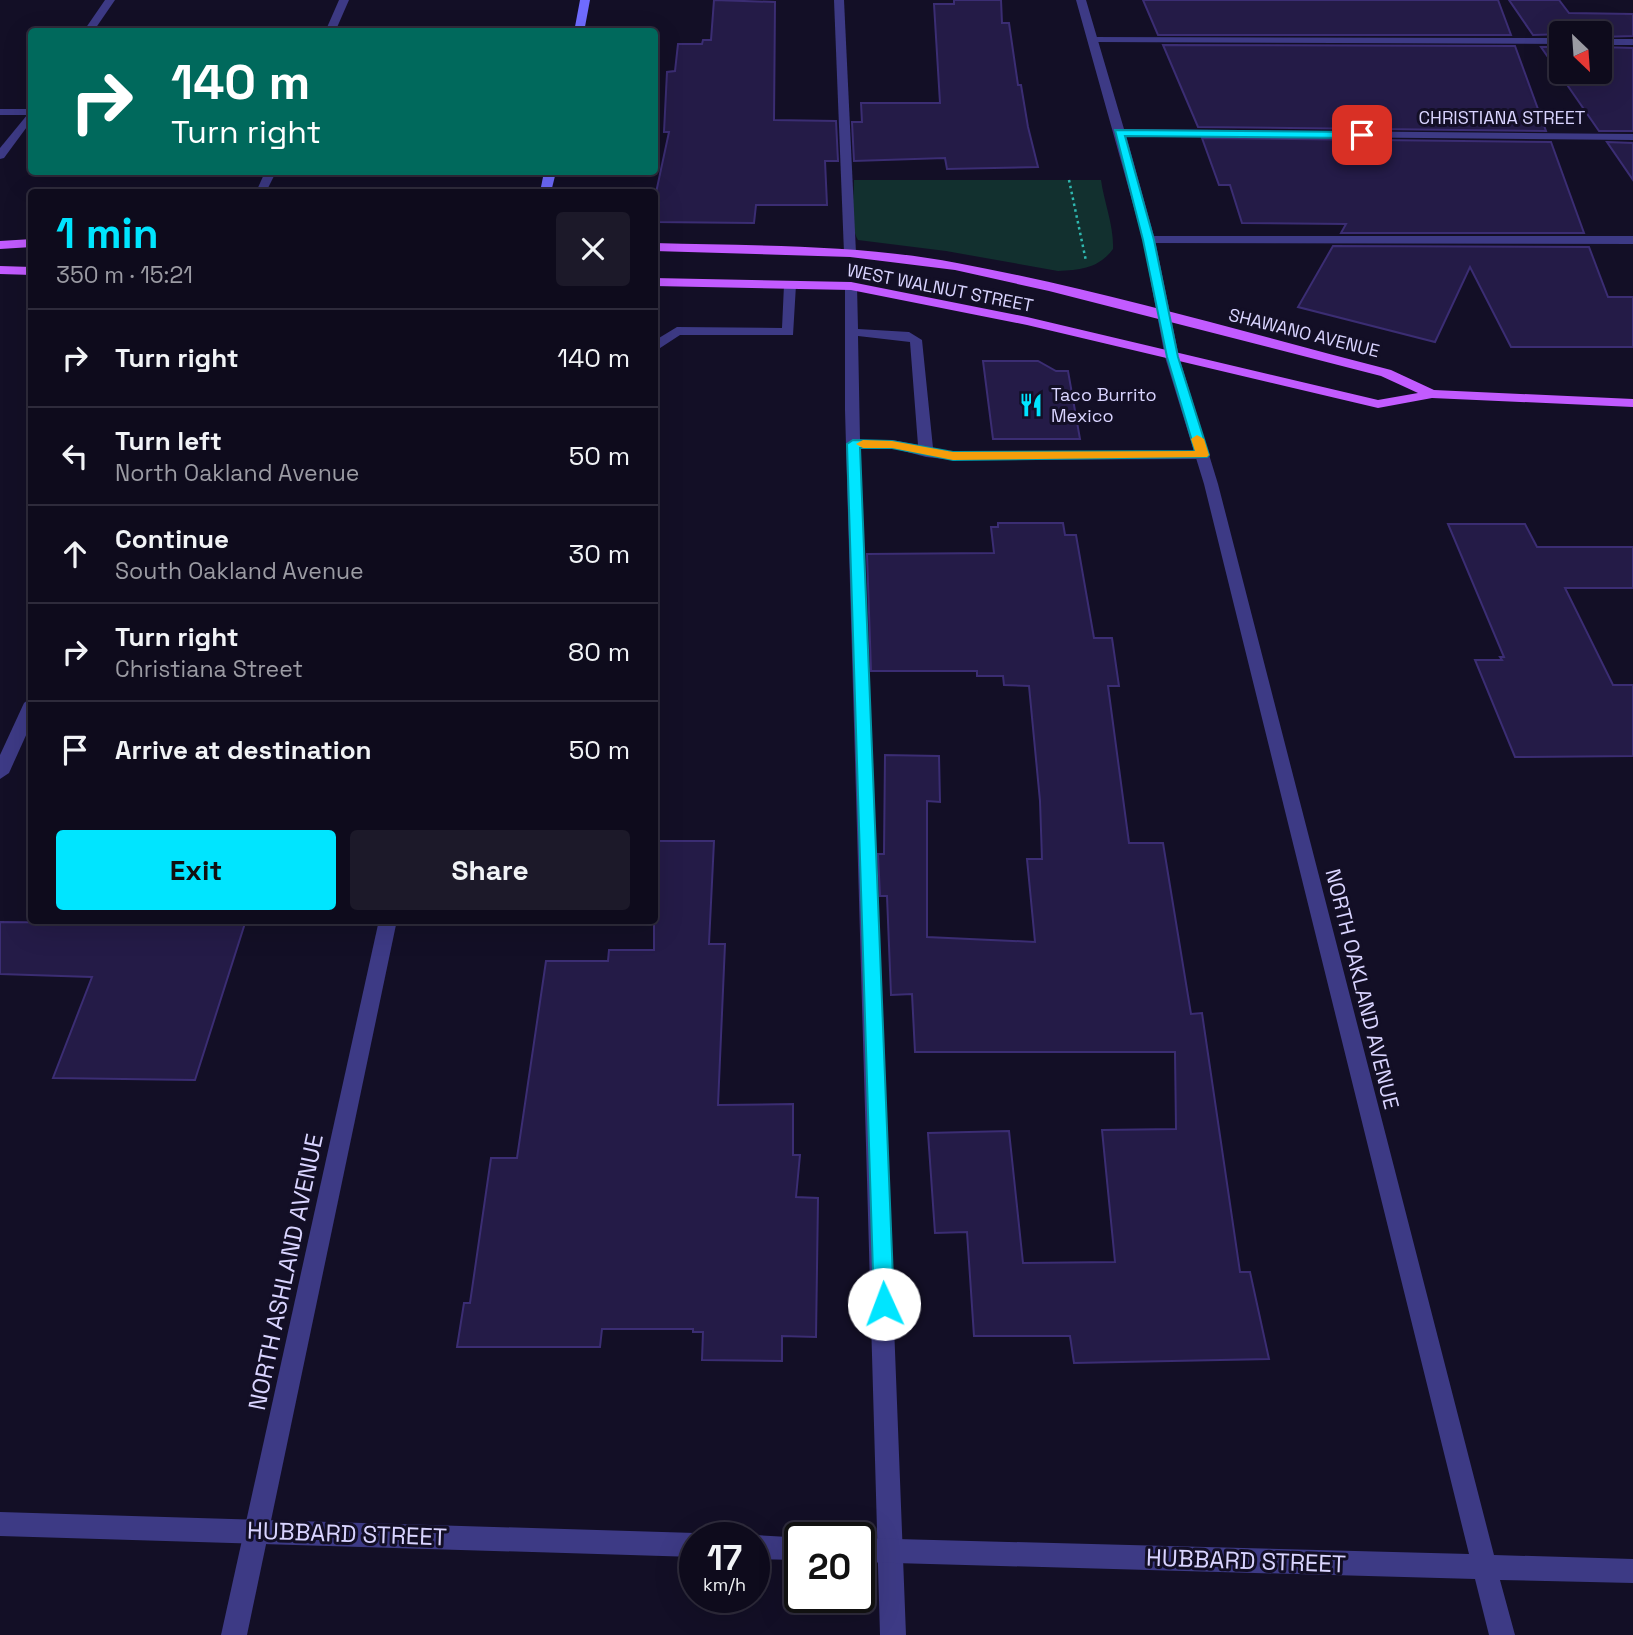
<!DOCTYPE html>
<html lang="en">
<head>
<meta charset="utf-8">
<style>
	body { margin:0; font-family:"Space Grotesk",sans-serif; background:#1c1929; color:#f1f3f6; height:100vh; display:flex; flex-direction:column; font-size:26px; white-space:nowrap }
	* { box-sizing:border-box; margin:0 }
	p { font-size:23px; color:#9b9ba3 }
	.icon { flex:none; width:38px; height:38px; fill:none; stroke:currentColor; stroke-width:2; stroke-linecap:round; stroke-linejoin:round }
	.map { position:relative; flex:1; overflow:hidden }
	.panel { position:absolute; left:28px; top:189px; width:630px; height:735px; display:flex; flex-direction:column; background:#0e0b1c; border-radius:7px; box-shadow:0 7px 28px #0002,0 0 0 2px #2e2b3b }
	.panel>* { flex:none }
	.banner { position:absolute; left:28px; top:28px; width:630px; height:147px; border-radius:7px; box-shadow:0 7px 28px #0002,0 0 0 2px #2e2b3b; background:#00695c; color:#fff; overflow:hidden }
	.needle { width:46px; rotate:155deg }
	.buttons { position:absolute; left:1549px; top:21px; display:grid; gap:14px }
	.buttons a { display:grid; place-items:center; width:63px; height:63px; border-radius:7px; background:#0e0b1c; box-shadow:0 7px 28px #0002,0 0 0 2px #2e2b3b; font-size:35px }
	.speed { position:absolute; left:679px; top:1522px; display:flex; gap:14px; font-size:35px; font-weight:700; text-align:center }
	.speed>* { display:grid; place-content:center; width:91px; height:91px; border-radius:50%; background:#0e0b1c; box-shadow:0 7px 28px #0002,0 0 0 2px #2e2b3b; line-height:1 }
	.speed small { font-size:18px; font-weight:400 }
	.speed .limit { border:4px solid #111; border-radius:10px; background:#fff; color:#111 }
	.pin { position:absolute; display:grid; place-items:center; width:60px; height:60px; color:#fff; margin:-30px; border-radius:14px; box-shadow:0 4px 10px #0006 }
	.me { position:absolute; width:77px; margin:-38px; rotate:358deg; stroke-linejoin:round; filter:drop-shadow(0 0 5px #0008) }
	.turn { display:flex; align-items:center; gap:24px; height:147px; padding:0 28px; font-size:32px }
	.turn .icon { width:91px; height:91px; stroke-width:2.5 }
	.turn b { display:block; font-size:49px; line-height:60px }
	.round { display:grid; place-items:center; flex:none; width:74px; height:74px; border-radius:7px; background:#1c1929 }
	.summary { display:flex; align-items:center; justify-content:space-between; height:119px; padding:0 28px }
	h1 { font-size:42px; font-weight:800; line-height:52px; color:#00e5ff }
	.button { display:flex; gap:14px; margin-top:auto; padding:14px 28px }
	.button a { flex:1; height:80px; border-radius:7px; background:#00e5ff; color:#111; font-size:28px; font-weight:800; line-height:80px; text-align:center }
	.button a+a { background:#1c1929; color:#f1f3f6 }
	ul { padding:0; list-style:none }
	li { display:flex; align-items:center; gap:21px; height:98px; padding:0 28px; border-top:2px solid #2e2b3b }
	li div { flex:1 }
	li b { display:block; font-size:26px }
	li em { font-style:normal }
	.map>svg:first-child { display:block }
	.green { fill:#12302f }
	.building { fill:#241b47; stroke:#3b2d73; stroke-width:2 }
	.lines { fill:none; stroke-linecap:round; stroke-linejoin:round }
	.path { stroke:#2fb8b0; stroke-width:2.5; stroke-dasharray:2.5 3.5; stroke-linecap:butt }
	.service { fill:#3d3a85; fill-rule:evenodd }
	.minor { fill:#3d3a85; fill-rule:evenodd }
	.tertiary { fill:#3d3a85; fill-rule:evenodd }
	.secondary { fill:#6f6bff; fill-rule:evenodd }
	.primary { fill:#c25bff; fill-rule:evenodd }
	.route { fill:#00e5ff; stroke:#0095a6; stroke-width:2 }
	.slow { fill:#f59e0b }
	.labels { text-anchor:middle; stroke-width:6; stroke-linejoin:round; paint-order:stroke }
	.far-street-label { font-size:18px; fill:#d9d4ff; stroke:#130f26 }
	.far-poi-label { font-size:18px; fill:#d9d4ff; stroke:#130f26; text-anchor:start }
	.street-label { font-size:21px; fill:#d9d4ff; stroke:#130f26 }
	.near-street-label { font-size:24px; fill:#d9d4ff; stroke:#130f26 }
</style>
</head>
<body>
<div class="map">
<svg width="1633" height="1635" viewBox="0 0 1633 1635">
	<rect width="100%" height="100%" fill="#130f26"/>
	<path class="green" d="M 854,180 L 1101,180 C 1104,202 1114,226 1113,249 C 1099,268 1081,270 1058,271 L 946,251 L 858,240 C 849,225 854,198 854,180 Z"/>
	<g class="building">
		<path d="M 714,0 L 775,2 L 774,120 L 836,121 L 838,161 L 825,161 L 827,205 L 756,205 L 754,223 L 654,222 L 654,202 L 669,132 L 664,132 L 667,72 L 675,71 L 678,44 L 702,44 L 703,40 L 711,40 Z"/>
		<path d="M 954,0 L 1001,0 L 1002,23 L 1009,23 L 1018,85 L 1021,85 L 1028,127 L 1038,167 L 947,169 L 945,158 L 854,161 L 852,122 L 862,122 L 861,103 L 940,103 L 934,4 L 954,4 Z"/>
		<path d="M 1143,0 L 1498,0 L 1511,35 L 1158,35 Z"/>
		<path d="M 1509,0 L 1559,0 L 1569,13 L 1633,14 L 1633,36 L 1600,37 L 1600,33 L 1533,35 Z"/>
		<path d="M 1163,45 L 1515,46 L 1546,131 L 1198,127 Z"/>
		<path d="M 1541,47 L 1561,47 L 1561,72 L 1600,72 L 1600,47 L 1633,48 L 1633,131 L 1599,131 Z"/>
		<path d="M 1202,138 L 1551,142 L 1584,233 L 1341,233 L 1346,224 L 1242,223 L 1230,185 L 1219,185 Z"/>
		<path d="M 1607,142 L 1633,143 L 1633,180 Z"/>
		<path d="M 1333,246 L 1589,247 L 1608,297 L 1633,297 L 1633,347 L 1511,347 L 1470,267 L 1435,342 L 1298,307 Z"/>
		<path d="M 983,361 L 1038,361 L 1056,371 L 1068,371 L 1080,439 L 993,439 Z"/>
		<path d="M 998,523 L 1063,523 L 1065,535 L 1076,535 L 1094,638 L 1112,638 L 1119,686 L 1108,686 L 1129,843 L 1163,843 L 1191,1014 L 1202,1013 L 1240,1272 L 1250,1272 L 1269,1359 L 1074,1363 L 1070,1336 L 974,1336 L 967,1232 L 935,1233 L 928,1133 L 1009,1131 L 1023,1263 L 1115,1262 L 1102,1130 L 1176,1129 L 1175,1052 L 915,1052 L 912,994 L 891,995 L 887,896 L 880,896 L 878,854 L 884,854 L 885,755 L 939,756 L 940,802 L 927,801 L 927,937 L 1035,942 L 1027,859 L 1042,859 L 1040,801 L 1029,686 L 1004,685 L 1003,676 L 977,676 L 977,671 L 871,671 L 867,554 L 994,553 L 991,527 L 998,527 Z"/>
		<path d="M 1448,524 L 1525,524 L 1537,547 L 1633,547 L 1633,588 L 1565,588 L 1613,685 L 1633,685 L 1633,756 L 1515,757 L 1475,660 L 1502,660 L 1500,657 L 1504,657 Z"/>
		<path d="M 654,841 L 714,841 L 709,944 L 725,944 L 718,1105 L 793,1104 L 793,1155 L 800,1155 L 796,1197 L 818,1198 L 816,1337 L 782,1336 L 782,1361 L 702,1360 L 703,1332 L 693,1332 L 693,1329 L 602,1329 L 600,1347 L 457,1347 L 464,1303 L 470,1303 L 491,1158 L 517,1158 L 546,961 L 608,961 L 609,950 L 654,950 Z"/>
		<path d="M 102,920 L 246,920 L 195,1080 L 53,1078 L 92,977 L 0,974 L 0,922 L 101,923 Z"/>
	</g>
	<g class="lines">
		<path class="path" d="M 1069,180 L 1086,261"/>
		<g class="service">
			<path d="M 339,0 L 349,0 L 335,32 L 325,32 Z"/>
			<path d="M 834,0 L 844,0 L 856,253 L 850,257 L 844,253 Z"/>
			<path d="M 1090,37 L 1561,38 L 1561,44 L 1094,42 L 1089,39 Z"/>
			<rect x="1600" y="39" width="33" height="6"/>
			<rect x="0" y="109" width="32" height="6"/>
			<path d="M 265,172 L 276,172 L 266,192 L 256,192 Z"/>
			<path d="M 1149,236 L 1633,236 L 1633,244 L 1145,243 L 1143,240 Z"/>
			<path d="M 790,281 L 796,285 L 793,335 L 680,335 L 654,352 L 654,341 L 677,327 L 782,328 L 784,285 Z"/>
			<path d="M 851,282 L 857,286 L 858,329 L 909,332 L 922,340 L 933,448 L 953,452 L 1202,451 L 1209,455 L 1202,459 L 953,460 L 926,457 L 892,448 L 860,448 L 906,1635 L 880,1635 L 845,410 L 845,286 ZM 858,336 L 910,342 L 918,445 L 892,440 L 860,440 Z"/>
			<path d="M 32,697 L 32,722 L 9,773 L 0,779 L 0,755 L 24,703 Z"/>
		</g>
		<g class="minor">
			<path d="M 105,0 L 115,0 L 93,32 L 83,32 Z"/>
			<path d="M 1076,0 L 1086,0 L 1124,129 L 1633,134 L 1633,140 L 1126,135 L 1155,240 L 1179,357 L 1218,484 L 1494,1555 L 1633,1559 L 1633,1583 L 1500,1580 L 1515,1635 L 1489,1635 L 1475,1579 L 859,1562 L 859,1538 L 1469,1554 L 1204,484 L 1165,357 L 1143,240 Z"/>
			<path d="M 32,109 L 32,120 L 4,158 L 0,159 L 0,148 Z"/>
			<path d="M 0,1512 L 695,1533 L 704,1538 L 695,1538 L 695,1557 L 0,1536 Z"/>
			<path d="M 754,1535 L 806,1538 L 800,1538 L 800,1560 L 754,1559 L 754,1538 L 746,1538 Z"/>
		</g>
		<path class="tertiary" d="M 379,920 L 397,920 L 247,1635 L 221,1635 Z"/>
		<g class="secondary">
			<path d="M 580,0 L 590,0 L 584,32 L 574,32 Z"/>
			<path d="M 544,172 L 556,172 L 551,192 L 540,192 Z"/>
		</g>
		<g class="primary">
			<path d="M 32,239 L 32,247 L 0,249 L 0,241 Z"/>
			<path d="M 654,243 C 755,246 858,244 957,263 C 1103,290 1247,333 1391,370 L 1434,390 L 1633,399 L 1633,407 L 1432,398 L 1378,408 L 1027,325 L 851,290 L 654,286 L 654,278 L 851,282 L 1027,317 L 1378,400 L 1418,393 L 1381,376 L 1049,291 L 955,270 L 850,257 L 654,251 Z"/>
			<path d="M 0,266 L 32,267 L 32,275 L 0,274 Z"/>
		</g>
	</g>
	<path class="route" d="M 1115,130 L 1362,132 L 1367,135 L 1362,138 L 1125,136 L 1154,240 L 1178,357 L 1209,455 L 1207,457 L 953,460 L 892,448 L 860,448 L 894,1304 L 891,1311 L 884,1314 L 877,1311 L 874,1304 L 847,444 L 853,440 L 892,441 L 953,452 L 1195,451 L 1167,357 L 1143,240 Z"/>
	<path class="slow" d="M 1197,435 L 1204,439 L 1209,455 L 1207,457 L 953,460 L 892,448 L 863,448 L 856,444 L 863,440 L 892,441 L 953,452 L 1195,451 L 1191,439 Z"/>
	<defs>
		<g id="restaurant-bare" transform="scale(1.89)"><path d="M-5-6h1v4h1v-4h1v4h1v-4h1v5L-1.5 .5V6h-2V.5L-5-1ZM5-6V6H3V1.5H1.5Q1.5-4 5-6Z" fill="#00e5ff" stroke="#130f26" stroke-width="2.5" paint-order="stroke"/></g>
	</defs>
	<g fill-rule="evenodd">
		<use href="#restaurant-bare" x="1031" y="405"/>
	</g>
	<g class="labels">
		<g class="far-street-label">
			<text x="1502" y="124">CHRISTIANA STREET</text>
			<text transform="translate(940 288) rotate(11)" y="6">WEST WALNUT STREET</text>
			<text transform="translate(1304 333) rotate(14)" y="6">SHAWANO AVENUE</text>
		</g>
		<g class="far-poi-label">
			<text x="1051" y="401">Taco Burrito<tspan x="1051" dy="21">Mexico</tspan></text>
		</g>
		<g class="street-label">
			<text transform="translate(1362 989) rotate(76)" y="7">NORTH OAKLAND AVENUE</text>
		</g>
		<g class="near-street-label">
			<text transform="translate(286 1272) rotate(-78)" y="8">NORTH ASHLAND AVENUE</text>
			<text transform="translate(347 1534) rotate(2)" y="8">HUBBARD STREET</text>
			<text transform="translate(1246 1561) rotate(2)" y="8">HUBBARD STREET</text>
		</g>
	</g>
</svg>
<div class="buttons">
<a><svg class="needle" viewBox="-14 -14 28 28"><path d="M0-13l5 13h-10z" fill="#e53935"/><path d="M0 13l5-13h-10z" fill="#9b9ba3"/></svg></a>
</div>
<div class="speed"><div>17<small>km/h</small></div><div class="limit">20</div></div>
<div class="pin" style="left:1362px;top:135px;background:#d93025"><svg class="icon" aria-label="arrive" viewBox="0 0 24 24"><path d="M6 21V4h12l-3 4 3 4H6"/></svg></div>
<svg class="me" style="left:884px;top:1304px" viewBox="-20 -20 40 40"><circle r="19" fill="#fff"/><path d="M0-13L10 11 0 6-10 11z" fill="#00e5ff"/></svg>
<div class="banner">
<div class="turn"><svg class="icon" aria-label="right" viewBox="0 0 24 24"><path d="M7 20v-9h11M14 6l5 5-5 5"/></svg><div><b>140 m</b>Turn right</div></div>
</div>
<section class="panel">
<div class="summary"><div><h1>1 min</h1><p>350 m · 15:21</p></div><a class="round"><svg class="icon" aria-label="close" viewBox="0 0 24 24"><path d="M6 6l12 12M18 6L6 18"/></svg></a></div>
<ul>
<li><svg class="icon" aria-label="right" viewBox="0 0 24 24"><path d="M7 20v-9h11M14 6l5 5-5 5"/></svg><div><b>Turn right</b></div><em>140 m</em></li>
<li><svg class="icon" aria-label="left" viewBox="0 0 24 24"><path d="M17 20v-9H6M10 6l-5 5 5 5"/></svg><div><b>Turn left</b><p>North Oakland Avenue</p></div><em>50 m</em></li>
<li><svg class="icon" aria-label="ahead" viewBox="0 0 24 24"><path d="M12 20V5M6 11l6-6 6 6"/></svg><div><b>Continue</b><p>South Oakland Avenue</p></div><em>30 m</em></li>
<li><svg class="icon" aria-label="right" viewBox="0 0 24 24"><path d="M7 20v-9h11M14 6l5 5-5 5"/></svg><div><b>Turn right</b><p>Christiana Street</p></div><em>80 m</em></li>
<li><svg class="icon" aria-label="arrive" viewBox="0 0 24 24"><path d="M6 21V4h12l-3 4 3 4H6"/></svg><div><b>Arrive at destination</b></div><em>50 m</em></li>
</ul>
<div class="button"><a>Exit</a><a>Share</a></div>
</section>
</div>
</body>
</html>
